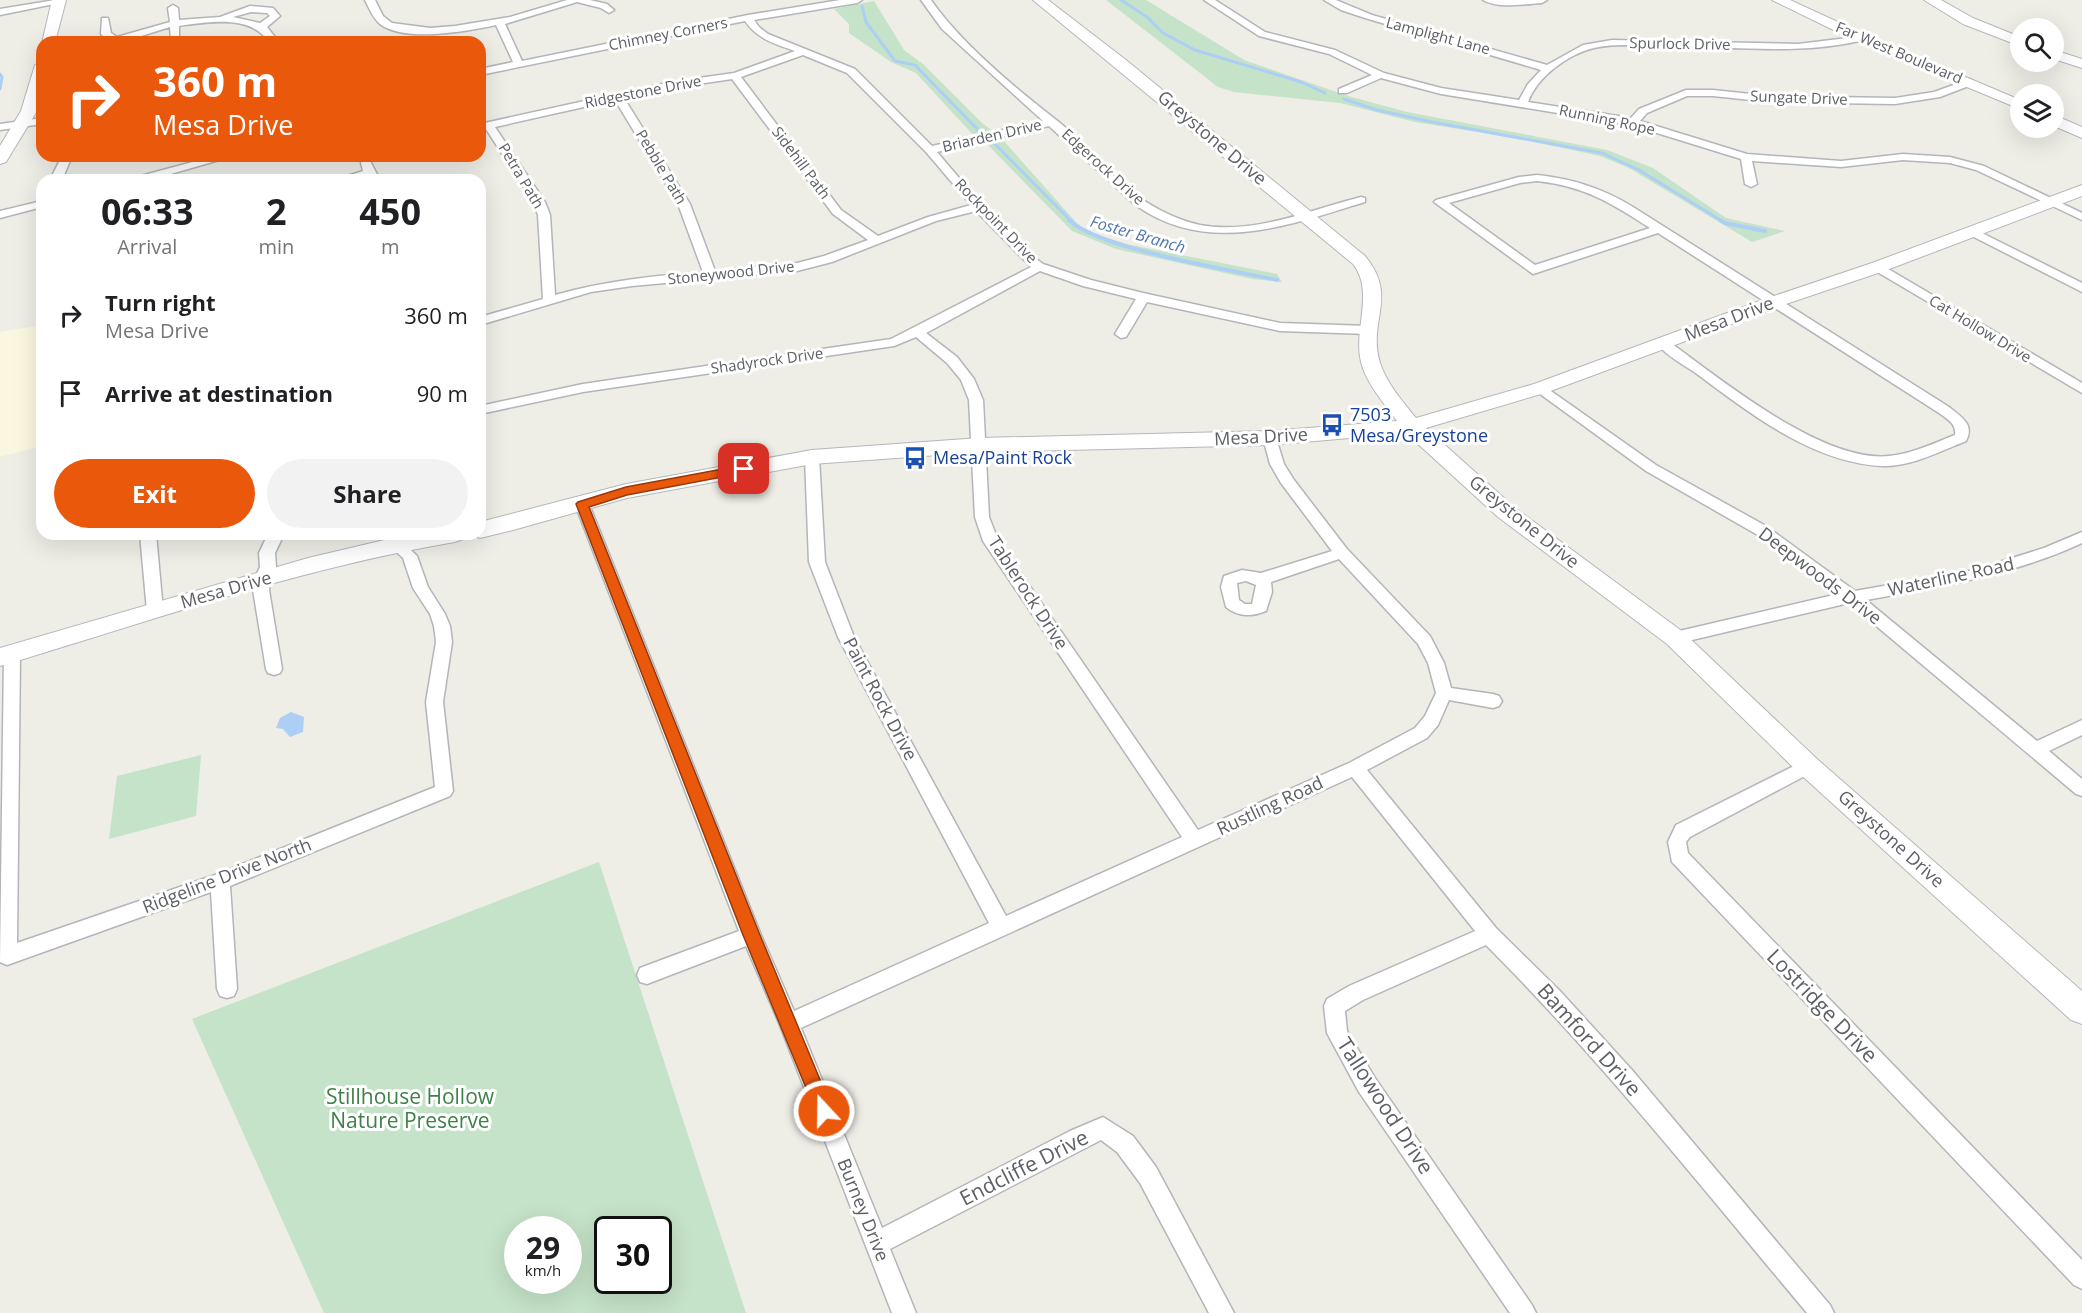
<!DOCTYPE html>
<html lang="en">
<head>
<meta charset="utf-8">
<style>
	body { margin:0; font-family:"Open Sans",sans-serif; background:#f2f2f2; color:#202124; height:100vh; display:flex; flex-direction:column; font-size:22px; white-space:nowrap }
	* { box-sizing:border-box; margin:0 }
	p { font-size:20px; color:#757577 }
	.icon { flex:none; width:33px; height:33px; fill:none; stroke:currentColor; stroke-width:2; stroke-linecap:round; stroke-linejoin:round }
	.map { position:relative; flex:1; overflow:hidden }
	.drawer { position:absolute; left:36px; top:174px; width:450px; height:366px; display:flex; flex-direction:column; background:#fff; border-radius:18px; box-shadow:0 6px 24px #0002 }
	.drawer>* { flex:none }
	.hud { position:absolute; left:36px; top:36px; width:450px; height:126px; border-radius:18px; box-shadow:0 6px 24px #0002; background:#ea580c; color:#fff; overflow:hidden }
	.buttons { position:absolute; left:2010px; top:18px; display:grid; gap:12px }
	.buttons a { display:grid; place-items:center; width:54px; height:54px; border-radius:50%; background:#fff; box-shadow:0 6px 24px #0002; font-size:30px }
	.speed { position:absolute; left:504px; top:1216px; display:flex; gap:12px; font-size:30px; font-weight:700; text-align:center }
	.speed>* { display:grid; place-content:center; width:78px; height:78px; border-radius:50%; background:#fff; box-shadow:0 6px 24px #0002; line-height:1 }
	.speed small { font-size:15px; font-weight:400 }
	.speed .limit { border:3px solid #111; border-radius:9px; background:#fff; color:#111 }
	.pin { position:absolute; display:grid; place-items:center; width:51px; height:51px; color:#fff; margin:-26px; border-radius:12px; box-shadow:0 3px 9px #0006 }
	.me { position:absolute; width:66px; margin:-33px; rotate:339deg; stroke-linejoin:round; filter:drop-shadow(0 0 4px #0008) }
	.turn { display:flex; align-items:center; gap:21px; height:126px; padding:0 18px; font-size:27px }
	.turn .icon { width:78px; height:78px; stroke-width:2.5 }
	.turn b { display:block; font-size:42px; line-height:51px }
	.eta { display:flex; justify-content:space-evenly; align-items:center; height:102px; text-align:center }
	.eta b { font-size:36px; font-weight:700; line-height:42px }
	.button { display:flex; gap:12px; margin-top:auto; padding:12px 18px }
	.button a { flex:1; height:69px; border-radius:36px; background:#ea580c; color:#fff; font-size:24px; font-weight:700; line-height:69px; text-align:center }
	.button a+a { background:#f2f2f2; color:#202124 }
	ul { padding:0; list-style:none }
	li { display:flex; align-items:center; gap:18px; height:78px; padding:0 18px }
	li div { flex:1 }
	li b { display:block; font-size:22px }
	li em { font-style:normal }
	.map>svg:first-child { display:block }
	.commercial { fill:#faf6df }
	.green { fill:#c5e3c8; fill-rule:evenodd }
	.water { fill:#aecff5 }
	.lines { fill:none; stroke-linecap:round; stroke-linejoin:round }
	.stream-far1 { stroke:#aecff5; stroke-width:3 }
	.stream { stroke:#aecff5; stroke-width:4 }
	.street-casing { stroke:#b3b5b9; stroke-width:3 }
	.secondary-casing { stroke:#b4b7bb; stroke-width:2 }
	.street { fill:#fff; fill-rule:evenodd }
	.secondary { fill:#fff; fill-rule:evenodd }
	.route { fill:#ea580c; stroke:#983908; stroke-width:1.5 }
	.labels { text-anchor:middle; stroke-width:6; stroke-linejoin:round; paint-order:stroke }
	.far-street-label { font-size:15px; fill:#5d6064; stroke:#fff }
	.far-water-label { font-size:16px; font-style:italic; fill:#5075ae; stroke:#fff }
	.street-label { font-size:18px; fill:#5d6064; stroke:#fff }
	.transit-label { font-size:18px; fill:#164399; stroke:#fff; text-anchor:start }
	.near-street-label { font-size:21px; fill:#5d6064; stroke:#fff }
	.near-park-label { font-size:21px; fill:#3f8149; stroke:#fff }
</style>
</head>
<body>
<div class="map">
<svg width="2082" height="1313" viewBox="0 0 2082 1313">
	<rect width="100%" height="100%" fill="#eeede6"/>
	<path class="commercial" d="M 41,325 L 38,447 L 0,457 L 0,332 Z"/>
	<g class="green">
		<path d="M 1106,0 L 1146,0 L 1244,60 L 1348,96 L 1407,112 L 1607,150 L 1653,168 L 1726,218 L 1785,231 L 1752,242 L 1629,168 L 1600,156 L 1516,138 L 1415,122 L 1340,103 L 1234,92 L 1218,87 Z"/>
		<path d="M 874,1 L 904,50 L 923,64 L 982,123 L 995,133 L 975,137 L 916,73 L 891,62 L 849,33 L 849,24 L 834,9 Z"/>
		<path d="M 1003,140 L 1083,230 L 1126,244 L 1277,274 L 1282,282 L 1252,279 L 1116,249 L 1072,231 L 987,144 Z"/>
		<path d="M 201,755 L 196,816 L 109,839 L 117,776 Z"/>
		<path d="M 599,862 L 746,1313 L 324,1313 L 192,1019 ZM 518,1230 L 568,1230 L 568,1281 L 518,1281 ZM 608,1230 L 658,1230 L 658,1281 L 608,1281 Z"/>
	</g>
	<path class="water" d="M 291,712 L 304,717 L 303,732 L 290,737 L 283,729 L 276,728 L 280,718 Z"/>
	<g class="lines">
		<g class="stream-far1">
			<path d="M 1121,0 L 1147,17 L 1163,33 L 1195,50 L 1301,82 L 1325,93"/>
			<path d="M 862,6 L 866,22 L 895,61 L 915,65 L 982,134"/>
			<path d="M 0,74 L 2,77 L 0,89"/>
			<path d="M 1344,99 L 1377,110 L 1432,122 L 1602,153 L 1639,170 L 1722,221"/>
			<path d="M 992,141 L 1071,221"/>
		</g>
		<g class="stream">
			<path d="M 1069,220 C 1098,249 1232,270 1277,280"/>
			<path d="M 1720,220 L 1725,223 L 1765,231"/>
		</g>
		<g class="street-casing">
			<g id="street">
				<path d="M 55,0 L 64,2 L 0,15 L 0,9 Z"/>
				<path d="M 365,0 L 375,0 L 383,16 L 392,23 L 430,28 L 455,26 L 510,17 L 567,0 L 590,0 L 607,4 L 614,10 L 609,13 L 601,8 L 577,2 L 505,24 L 522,61 L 748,15 L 840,0 L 862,0 L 857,3 L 754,20 L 759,27 L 768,34 L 855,69 L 932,146 L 1043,121 L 942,29 L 921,0 L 931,0 C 960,42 1015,88 1055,119 C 1085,142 1112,180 1146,202 C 1162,212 1181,221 1200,225 C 1255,235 1309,210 1361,197 L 1365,198 L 1365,202 C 1290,225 1208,256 1137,206 C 1126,198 1116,187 1106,178 C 1087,161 1068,144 1049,126 L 937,152 L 982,205 L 1032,256 L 1043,264 L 1091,280 L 1143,293 L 1280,323 L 1368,326 L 1374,330 L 1368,334 L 1280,331 L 1147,302 L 1126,337 L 1121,338 L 1115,334 L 1136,299 L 1083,286 L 1040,271 L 926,333 L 957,357 L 974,379 L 983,400 L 989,517 L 998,540 L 1198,830 L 1349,763 L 1415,728 L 1425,716 L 1436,693 L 1428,663 L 1418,644 L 1339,559 L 1271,582 L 1272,592 L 1266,611 C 1251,617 1239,617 1226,607 L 1221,587 L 1224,576 L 1242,570 L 1261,573 L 1332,551 L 1281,483 L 1270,464 L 1263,438 L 1270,433 L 1275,435 L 1284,464 L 1294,480 L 1347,549 L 1430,636 L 1444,663 L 1451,688 L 1493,694 L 1499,696 L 1502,701 L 1499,706 L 1493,708 L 1449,700 L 1438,725 L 1427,738 L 1367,770 L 1496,928 L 1560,991 L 1632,1070 L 1830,1305 L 1834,1313 L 1807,1313 C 1702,1188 1601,1060 1486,945 L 1363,1000 L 1345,1011 L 1347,1031 L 1375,1078 L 1532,1305 L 1536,1313 L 1510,1313 L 1359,1092 L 1327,1033 L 1324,1006 L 1327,999 L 1349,986 L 1475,931 L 1352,777 L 801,1028 L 882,1228 L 1070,1131 L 1103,1117 L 1133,1136 L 1156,1167 L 1234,1313 L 1209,1313 L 1140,1183 L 1117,1152 L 1101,1140 L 890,1249 L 916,1313 L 892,1313 L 779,1023 L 746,946 L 647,984 L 640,982 L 637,975 L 640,968 L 739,931 L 575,504 L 582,499 L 589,504 L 761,935 L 794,1011 L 989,923 L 838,637 L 809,562 L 805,457 L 807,454 L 812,452 L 819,457 L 825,562 L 854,637 L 1006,916 L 1182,837 L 983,541 L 975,517 L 969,400 L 961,380 L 947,363 L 916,337 L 894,346 L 583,392 L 480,414 L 480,406 L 583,384 L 891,339 L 1031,267 L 976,211 L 936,221 L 832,262 L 797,271 L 632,286 L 591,292 L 480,325 L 480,317 L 543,299 L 538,215 L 533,202 L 486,129 L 480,130 L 480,124 L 671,82 L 734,73 L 795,51 C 776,44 757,39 745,21 L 480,75 L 480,69 L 513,62 L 496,25 C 468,31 405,43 380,24 C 373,18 369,8 365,0 ZM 803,55 L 847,73 L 926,152 L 971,205 L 928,217 L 878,236 L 841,210 L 741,77 ZM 732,79 L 833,214 L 868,240 L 824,256 L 797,263 L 715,271 L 690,204 L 624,98 L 671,88 ZM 615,100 L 678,204 L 703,272 C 653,276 604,281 555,295 L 550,215 L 545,202 L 495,127 ZM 1246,581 L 1256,585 L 1252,604 L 1245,604 L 1239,600 L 1237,583 Z"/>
				<path d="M 1204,0 L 1215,0 L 1265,32 L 1335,50 L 1384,73 L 1441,88 L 1519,100 L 1528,84 L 1541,70 L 1365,18 L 1341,10 L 1324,0 L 1336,0 L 1372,15 L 1547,65 L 1583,45 L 1612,40 L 1798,44 L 1864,36 L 1864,40 C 1798,56 1730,46 1663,46 C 1640,46 1616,43 1594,48 C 1568,54 1537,77 1528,102 L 1631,118 L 1639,109 L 1686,90 L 1713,90 L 1770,96 L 1895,98 L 1934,92 L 1970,79 L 1975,82 L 1974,84 L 1940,97 L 1895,104 L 1770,102 L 1713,96 L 1687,96 L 1647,113 L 1640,121 L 1747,154 L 1841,161 L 1903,154 L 1950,157 L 1984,166 L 2082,213 L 2082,220 L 1976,170 L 1950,163 L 1903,160 L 1841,167 L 1752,161 L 1757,184 L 1751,187 L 1745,184 L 1741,159 L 1631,125 L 1441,94 L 1381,78 L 1347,93 L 1339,93 L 1339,89 L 1372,75 L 1329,54 L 1259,36 Z"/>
				<path d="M 1483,0 L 1547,0 L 1542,3 C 1525,4 1498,9 1483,0 Z"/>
				<path d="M 173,5 L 178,8 L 179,20 L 220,17 L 250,6 L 273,8 L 280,16 L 267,27 L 279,42 L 269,42 C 250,14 209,22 179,26 L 179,42 L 171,40 L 170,27 L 122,42 L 109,42 L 101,34 L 102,18 L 108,18 L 111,33 L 117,37 L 170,22 L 168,8 ZM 251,12 L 267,13 L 270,16 L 260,23 L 233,17 Z"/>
				<path d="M 42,118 L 42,124 L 0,130 L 0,124 Z"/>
				<path d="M 62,156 L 72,156 L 62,180 L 50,180 Z"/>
				<path d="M 215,156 L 233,156 L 150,180 L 131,180 L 133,178 Z"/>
				<path d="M 364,156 L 374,156 L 371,163 L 380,180 L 368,180 L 366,177 L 354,180 L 335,180 L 363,171 L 361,163 Z"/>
				<path d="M 1537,175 C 1573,179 1602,188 1633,207 L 1949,407 C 1961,417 1975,424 1966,441 C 1941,451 1910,467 1883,466 C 1813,463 1751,414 1697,374 C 1684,365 1667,356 1657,344 L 1658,341 L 1668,341 C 1721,379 1822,463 1889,456 C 1912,454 1934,443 1955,435 C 1957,424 1947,419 1939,413 L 1658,233 L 1533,274 L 1434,202 L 1436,200 L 1519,177 ZM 1537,181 C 1584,186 1611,203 1650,228 L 1535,265 L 1449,203 L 1520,183 Z"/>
				<path d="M 42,201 L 42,207 L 0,218 L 0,211 Z"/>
				<path d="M 1972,228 L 2082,283 L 2082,292 L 1968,234 L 1966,232 Z"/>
				<path d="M 1878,263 L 2082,383 L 2082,393 L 1874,270 L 1872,267 Z"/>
				<path d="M 1541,384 L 1656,465 L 1766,526 L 1855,591 L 1974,570 L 2044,548 L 2082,532 L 2082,543 C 2013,575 1940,587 1866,600 L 2037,741 L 2082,720 L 2082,735 L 2049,751 L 2082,779 L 2082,796 L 2076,794 L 1849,603 L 1675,644 L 1669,642 L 1667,638 L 1669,634 L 1675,632 L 1838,594 L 1756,534 L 1646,471 L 1536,391 L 1534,388 L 1536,385 Z"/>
				<path d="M 140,534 L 156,534 L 163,611 L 161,615 L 149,615 L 147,611 Z"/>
				<path d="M 268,534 L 284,534 L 275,553 L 276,567 L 270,580 L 269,590 L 282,669 L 280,673 L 274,675 L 268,673 L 266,669 L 253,590 L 254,580 L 260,567 L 259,553 Z"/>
				<path d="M 387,534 L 403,534 L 403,542 L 417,556 L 428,587 L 445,614 L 450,626 L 452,642 L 443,702 L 453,791 L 450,796 L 230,886 L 237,989 L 234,996 L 227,998 L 220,996 L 217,989 L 211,892 L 7,965 L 0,962 L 4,653 L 6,649 L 12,647 L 18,649 L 20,653 L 17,943 L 215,875 L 435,787 L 426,702 L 436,642 L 434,626 L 430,614 L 413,588 L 403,558 L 388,544 Z"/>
				<path d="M 1808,759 L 1814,761 L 1817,766 L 1814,771 L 1690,837 L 1686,842 L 1688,853 L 2082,1260 L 2082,1289 L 2074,1285 L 1672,862 L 1668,842 L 1676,825 Z"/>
			</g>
		</g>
		<g class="secondary-casing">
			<g id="secondary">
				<path d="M 52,0 L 66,0 L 55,42 L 42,43 Z"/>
				<path d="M 1033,0 L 1048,0 L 1126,60 L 1365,256 C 1399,297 1367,321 1380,363 C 1387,384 1403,402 1416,418 L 1534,384 L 1768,298 L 1872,263 L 2082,185 L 2082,196 L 1884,271 L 1780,306 L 1548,392 L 1426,428 L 1514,507 L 1683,632 L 1817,759 L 2082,991 L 2082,1024 L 2071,1020 L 1799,773 L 1667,644 L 1498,517 L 1406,433 L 1270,445 L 980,452 L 812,464 L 627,498 L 513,530 L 480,538 L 472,535 L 480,534 L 480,522 L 626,484 L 812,450 L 980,438 L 1270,431 L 1397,421 C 1384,403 1366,383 1361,362 C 1353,329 1375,292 1353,264 Z"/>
				<path d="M 1772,0 L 1790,0 L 1866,35 L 2020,100 L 2020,109 L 1856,41 Z"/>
				<path d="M 1924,0 L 1941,0 L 1973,18 L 2020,37 L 2020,46 L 1963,24 Z"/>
				<path d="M 2054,50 L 2082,59 L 2082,68 L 2054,59 Z"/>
				<path d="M 42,61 L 42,91 L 37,111 L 6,162 L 0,164 L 0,146 L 21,111 L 35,65 Z"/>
				<path d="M 2054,115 L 2082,127 L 2082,138 L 2054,126 Z"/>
				<path d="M 410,534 L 466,534 L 463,539 L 455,542 C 300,568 150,621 0,666 L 0,648 L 308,558 Z"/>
			</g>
		</g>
		<use href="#street" class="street"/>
		<use href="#secondary" class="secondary"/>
	</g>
	<path class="route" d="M 744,465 L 749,466 L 749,472 L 627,495 L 589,507 L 760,935 L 833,1111 L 830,1117 L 824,1120 L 818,1117 L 743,935 L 576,504 L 578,502 L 626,487 Z"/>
	<defs>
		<g id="bus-bare" transform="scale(1.8)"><path d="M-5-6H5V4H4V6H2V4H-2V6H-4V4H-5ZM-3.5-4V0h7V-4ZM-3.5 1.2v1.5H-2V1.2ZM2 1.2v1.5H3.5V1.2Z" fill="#1a4fb4" stroke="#fff" stroke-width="2.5" paint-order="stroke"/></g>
	</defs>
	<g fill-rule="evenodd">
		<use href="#bus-bare" x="1332" y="425"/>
		<use href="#bus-bare" x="915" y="458"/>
	</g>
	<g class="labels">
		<g class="far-street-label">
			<text transform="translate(668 34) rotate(-11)" y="5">Chimney Corners</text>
			<text transform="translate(1438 36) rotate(15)" y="5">Lamplight Lane</text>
			<text transform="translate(1680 44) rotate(1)" y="5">Spurlock Drive</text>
			<text transform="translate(1899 53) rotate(23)" y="5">Far West Boulevard</text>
			<text transform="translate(643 92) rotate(-11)" y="5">Ridgestone Drive</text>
			<text transform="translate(1799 98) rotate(2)" y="5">Sungate Drive</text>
			<text transform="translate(1607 120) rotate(12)" y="5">Running Rope</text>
			<text transform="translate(992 136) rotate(-13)" y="5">Briarden Drive</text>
			<text transform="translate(801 163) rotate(53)" y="5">Sidehill Path</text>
			<text transform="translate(661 167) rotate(59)" y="5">Pebble Path</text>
			<text transform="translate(1103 167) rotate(42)" y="5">Edgerock Drive</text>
			<text transform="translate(521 176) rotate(59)" y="5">Petra Path</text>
			<text transform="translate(996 221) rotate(46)" y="5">Rockpoint Drive</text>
			<text transform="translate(731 273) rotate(-6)" y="5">Stoneywood Drive</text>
			<text transform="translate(1980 329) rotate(31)" y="5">Cat Hollow Drive</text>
			<text transform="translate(767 361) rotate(-8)" y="5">Shadyrock Drive</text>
		</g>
		<g class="far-water-label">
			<text transform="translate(1138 234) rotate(16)" y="6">Foster Branch</text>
		</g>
		<g class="street-label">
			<text transform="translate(1212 138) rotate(40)" y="6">Greystone Drive</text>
			<text transform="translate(1729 319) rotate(-21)" y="6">Mesa Drive</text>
			<text transform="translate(1261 437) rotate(-3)" y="6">Mesa Drive</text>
			<text transform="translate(1524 522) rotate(39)" y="6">Greystone Drive</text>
			<text transform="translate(1820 576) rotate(37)" y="6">Deepwoods Drive</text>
			<text transform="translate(1951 577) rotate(-12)" y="6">Waterline Road</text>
			<text transform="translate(226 590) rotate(-16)" y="6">Mesa Drive</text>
			<text transform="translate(1028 593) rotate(57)" y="6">Tablerock Drive</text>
			<text transform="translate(880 699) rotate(62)" y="6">Paint Rock Drive</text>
			<text transform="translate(1270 806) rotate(-25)" y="6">Rustling Road</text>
			<text transform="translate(1891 839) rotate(42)" y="6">Greystone Drive</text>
			<text transform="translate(227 876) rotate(-21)" y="6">Ridgeline Drive North</text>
			<text transform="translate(863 1210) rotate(68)" y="6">Burney Drive</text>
		</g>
		<g class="transit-label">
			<text x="1350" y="421">7503<tspan x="1350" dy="21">Mesa/Greystone</tspan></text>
			<text x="933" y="464">Mesa/Paint Rock</text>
		</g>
		<g class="near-street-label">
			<text transform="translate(1822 1006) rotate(46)" y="7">Lostridge Drive</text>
			<text transform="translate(1589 1040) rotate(48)" y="7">Bamford Drive</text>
			<text transform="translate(1385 1106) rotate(57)" y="7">Tallowood Drive</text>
			<text transform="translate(1024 1168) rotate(-27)" y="7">Endcliffe Drive</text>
		</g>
		<g class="near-park-label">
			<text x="410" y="1104">Stillhouse Hollow<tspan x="410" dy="24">Nature Preserve</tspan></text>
		</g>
	</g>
</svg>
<div class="buttons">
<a><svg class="icon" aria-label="search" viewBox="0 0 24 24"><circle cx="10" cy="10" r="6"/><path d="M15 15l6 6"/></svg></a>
<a><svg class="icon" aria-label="layers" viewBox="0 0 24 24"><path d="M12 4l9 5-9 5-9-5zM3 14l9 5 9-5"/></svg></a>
</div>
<div class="speed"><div>29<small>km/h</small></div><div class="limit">30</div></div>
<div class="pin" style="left:744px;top:469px;background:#d93025"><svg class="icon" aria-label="arrive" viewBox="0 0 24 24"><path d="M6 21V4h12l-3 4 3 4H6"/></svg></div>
<svg class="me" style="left:824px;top:1111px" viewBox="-20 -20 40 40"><circle r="17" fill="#ea580c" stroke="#fff" stroke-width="3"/><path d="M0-11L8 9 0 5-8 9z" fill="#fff"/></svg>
<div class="hud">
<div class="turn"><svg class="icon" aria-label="right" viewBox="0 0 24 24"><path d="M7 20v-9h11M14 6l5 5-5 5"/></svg><div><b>360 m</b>Mesa Drive</div></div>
</div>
<section class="drawer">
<div class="eta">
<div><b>06:33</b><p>Arrival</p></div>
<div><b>2</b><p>min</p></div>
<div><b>450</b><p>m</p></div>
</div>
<ul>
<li><svg class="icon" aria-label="right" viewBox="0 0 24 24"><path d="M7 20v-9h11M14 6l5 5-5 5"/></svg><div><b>Turn right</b><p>Mesa Drive</p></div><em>360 m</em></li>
<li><svg class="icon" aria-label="arrive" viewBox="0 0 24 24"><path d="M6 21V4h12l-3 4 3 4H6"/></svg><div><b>Arrive at destination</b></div><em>90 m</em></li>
</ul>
<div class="button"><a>Exit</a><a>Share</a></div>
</section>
</div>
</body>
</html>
